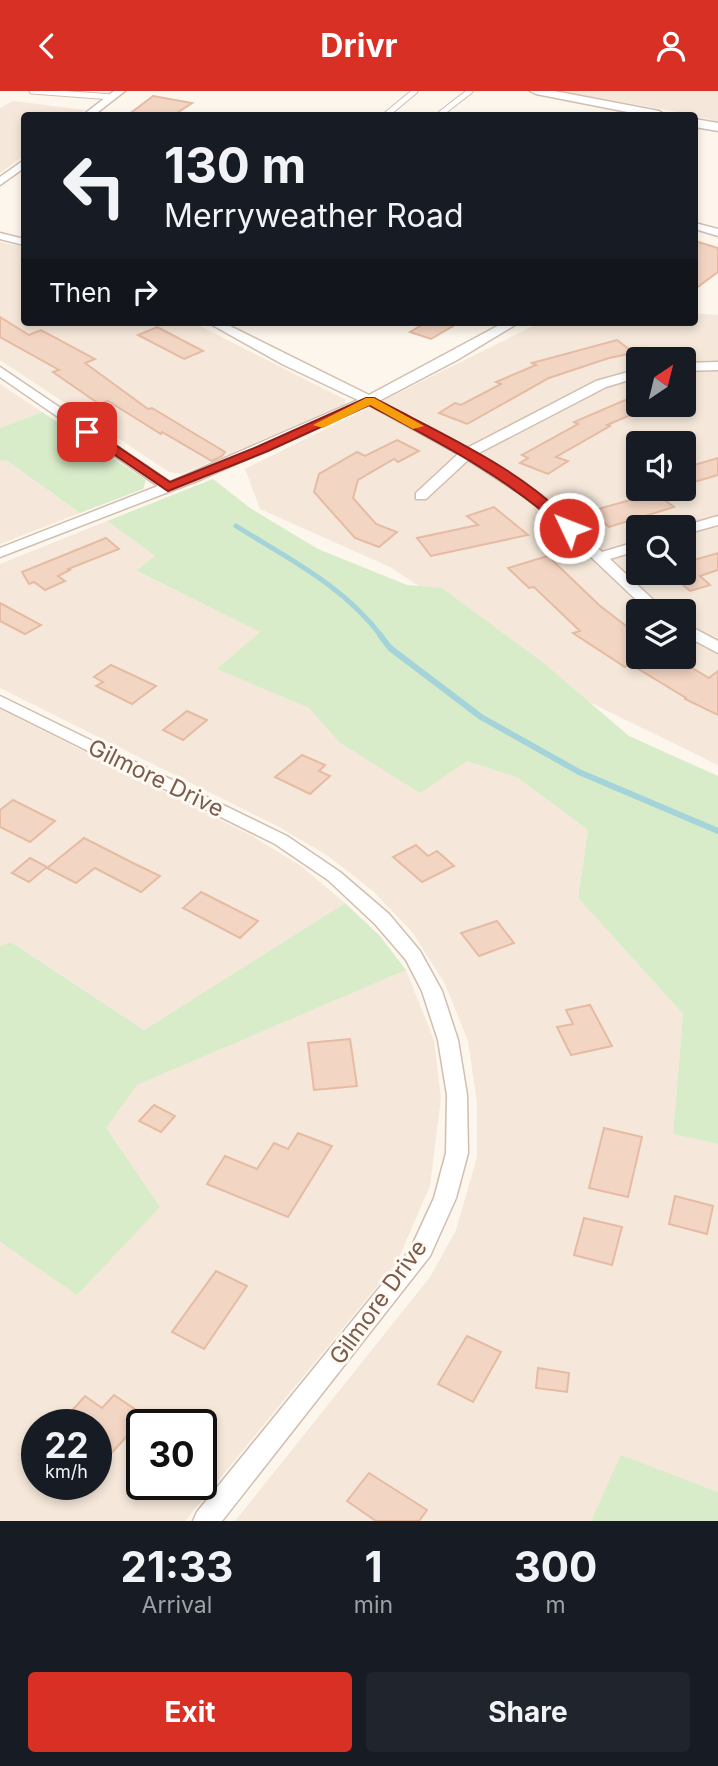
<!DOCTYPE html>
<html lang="en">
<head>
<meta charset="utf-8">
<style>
	body { margin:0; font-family:Inter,sans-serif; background:#20242c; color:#f1f3f6; height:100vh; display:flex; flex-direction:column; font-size:26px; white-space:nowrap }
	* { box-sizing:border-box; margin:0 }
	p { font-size:23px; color:#9ea1a6 }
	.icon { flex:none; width:38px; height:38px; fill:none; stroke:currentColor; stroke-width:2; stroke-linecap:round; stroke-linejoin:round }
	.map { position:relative; height:1430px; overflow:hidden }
	.details { display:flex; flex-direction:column; background:#171b24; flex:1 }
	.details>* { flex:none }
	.guide { position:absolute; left:21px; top:21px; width:677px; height:214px; border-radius:7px; box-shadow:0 4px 10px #0003; background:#171b24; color:#f1f3f6; overflow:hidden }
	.needle { width:46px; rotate:35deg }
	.fabs { position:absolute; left:626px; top:256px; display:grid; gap:14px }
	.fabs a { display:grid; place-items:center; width:70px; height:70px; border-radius:7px; background:#171b24; box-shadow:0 4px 10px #0003; font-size:35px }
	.speed { position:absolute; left:21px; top:1318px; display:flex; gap:14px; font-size:35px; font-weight:700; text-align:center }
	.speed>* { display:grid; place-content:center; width:91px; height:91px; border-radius:50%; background:#171b24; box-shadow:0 4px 10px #0003; line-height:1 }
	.speed small { font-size:18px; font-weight:400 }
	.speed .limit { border:4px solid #111; border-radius:10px; background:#fff; color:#111 }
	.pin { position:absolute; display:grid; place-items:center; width:60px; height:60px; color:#fff; margin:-30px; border-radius:14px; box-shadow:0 4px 10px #0006 }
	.me { position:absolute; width:77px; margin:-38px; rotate:313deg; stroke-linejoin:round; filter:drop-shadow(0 0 5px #0008) }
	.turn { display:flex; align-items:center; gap:24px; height:147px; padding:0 28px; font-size:32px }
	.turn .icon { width:91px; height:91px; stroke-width:2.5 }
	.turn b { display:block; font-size:49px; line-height:60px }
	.then { display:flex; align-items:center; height:66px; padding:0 28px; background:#0003; gap:14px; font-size:26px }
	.eta { display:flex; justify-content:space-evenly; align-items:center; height:119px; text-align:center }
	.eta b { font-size:42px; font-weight:700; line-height:49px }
	.button { display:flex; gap:14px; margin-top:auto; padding:14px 28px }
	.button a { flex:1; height:80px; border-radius:7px; background:#d93025; color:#fff; font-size:28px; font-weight:700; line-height:80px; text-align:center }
	.button a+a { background:#20242c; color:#f1f3f6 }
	header { display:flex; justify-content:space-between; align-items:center; height:91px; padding:0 28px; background:#d93025; color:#fff; font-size:32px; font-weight:700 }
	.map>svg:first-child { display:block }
	.residential { fill:#f5e8da; fill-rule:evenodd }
	.green { fill:#d8ecc9 }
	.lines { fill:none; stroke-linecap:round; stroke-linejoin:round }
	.stream-far1 { stroke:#a5d3da; stroke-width:5 }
	.stream { stroke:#a5d3da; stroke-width:6 }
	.building { fill:#f3d5c3; stroke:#e6bba3; stroke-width:2 }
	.service-casing { stroke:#d1beb0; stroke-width:7 }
	.minor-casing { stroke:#d1beb0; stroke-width:3 }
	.tertiary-casing { stroke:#d1beb0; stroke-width:3 }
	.service { stroke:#fff; stroke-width:5 }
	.minor { fill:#fff; fill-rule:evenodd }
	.tertiary { fill:#fff; fill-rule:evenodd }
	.route { fill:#d93025; stroke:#8d1f18; stroke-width:2 }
	.slow { fill:#f59e0b }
	.labels { text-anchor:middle; stroke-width:6; stroke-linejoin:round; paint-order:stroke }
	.street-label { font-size:23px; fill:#7a5c4d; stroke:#fffaf3 }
</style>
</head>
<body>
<header><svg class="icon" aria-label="back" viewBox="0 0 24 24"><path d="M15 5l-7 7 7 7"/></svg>Drivr<svg class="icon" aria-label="person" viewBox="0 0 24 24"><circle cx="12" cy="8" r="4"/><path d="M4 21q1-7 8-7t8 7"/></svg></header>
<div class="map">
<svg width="718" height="1430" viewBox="0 0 718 1430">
	<rect width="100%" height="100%" fill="#fdf6ec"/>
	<g class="residential">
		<path d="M 559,0 L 718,0 L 718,31 L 695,24 Z"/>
		<path d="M 13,10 L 85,19 L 78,24 L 24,24 L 24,64 L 0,82 L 0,17 Z"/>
		<path d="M 0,151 L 24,156 L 24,231 L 192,231 L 346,309 L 344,314 L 182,383 L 169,381 L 0,269 Z"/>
		<path d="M 695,222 L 718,224 L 718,674 L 591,612 L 392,477 L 260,418 L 245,378 L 535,234 L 553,231 L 695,231 ZM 639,268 L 684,268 L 684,313 L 639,313 ZM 639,352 L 684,352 L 684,397 L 639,397 ZM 639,436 L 684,436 L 684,481 L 639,481 ZM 639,520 L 684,520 L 684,565 L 639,565 Z"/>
		<path d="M 0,293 L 42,321 L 0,337 Z"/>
		<path d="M 6,369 L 80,422 L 0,453 L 0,370 Z"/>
		<path d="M 107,430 L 155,465 L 137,481 L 261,541 L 218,578 L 309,617 L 339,651 L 467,670 L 518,687 L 588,739 L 578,807 L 683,923 L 673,1043 L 718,1053 L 718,1401 L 622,1365 L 591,1430 L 235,1430 L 430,1186 L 456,1139 L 477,1066 L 477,1012 L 468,950 L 445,893 L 413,842 L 374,801 L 328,765 L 279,736 L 0,597 L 0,473 Z"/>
		<path d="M 0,618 L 254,746 L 301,775 L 345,812 L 144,939 L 11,851 L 0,855 Z"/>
		<path d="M 406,879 L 434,949 L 441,1007 L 430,1095 L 397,1171 L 185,1430 L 0,1430 L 0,1151 L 78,1204 L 105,1037 L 137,994 ZM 37,1334 L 96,1334 L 96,1393 L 37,1393 ZM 142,1334 L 201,1334 L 201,1393 L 142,1393 Z"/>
	</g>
	<g class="green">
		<path d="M 42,321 L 146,389 L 143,398 L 80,422 L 6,369 L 0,370 L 0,337 Z"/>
		<path d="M 213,388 L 250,417 L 318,458 L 407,494 L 442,497 L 546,574 L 629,645 L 718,685 L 718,1053 L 673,1043 L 683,923 L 578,807 L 588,739 L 518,687 L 467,670 L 420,702 L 339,651 L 309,617 L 217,578 L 260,541 L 136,480 L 155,465 L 107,430 Z"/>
		<path d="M 345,812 L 380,845 L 406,879 L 137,994 L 106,1037 L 160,1116 L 77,1204 L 0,1151 L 0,855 L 11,851 L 144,939 Z"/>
		<path d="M 621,1364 L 718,1401 L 718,1430 L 591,1430 Z"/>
	</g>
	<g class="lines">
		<path class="stream-far1" d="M 236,435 C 289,468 344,495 382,546"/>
		<path class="stream" d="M 380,544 L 390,557 L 481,626 L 579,681 L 718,740"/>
	</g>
	<g class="building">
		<path d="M 153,5 L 192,12 L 174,24 L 128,24 Z"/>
		<path d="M 695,150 L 718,157 L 718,181 L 695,198 Z"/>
		<path d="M 0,226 L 29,244 L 41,239 L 95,268 L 85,272 L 148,318 L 152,317 L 225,361 L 222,365 L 212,370 L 162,341 L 161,343 L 108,310 L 99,313 L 53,281 L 59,279 L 0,246 Z"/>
		<path d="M 427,231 L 460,231 L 431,248 L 410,241 Z"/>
		<path d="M 157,236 L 203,260 L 184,268 L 138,244 Z"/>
		<path d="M 617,249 L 634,262 L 609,267 L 549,287 L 467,333 L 439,322 L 455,312 L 461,314 L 501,293 L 496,291 L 536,274 L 532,272 Z"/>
		<path d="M 625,309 L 642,319 L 607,334 L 610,335 L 556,366 L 568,370 L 548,383 L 520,372 L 528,367 L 522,364 L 578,333 L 574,331 Z"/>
		<path d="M 397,349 L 419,360 L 398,371 L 394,368 L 358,389 L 353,407 L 376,433 L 397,441 L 379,456 L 355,447 L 314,401 L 319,383 L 357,361 L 365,365 Z"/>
		<path d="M 718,367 L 718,384 L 684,394 L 684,377 Z"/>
		<path d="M 655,402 L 674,416 L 609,436 L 591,420 Z"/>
		<path d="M 494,416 L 528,444 L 431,465 L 417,447 L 478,434 L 467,425 Z"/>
		<path d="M 106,447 L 119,458 L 68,478 L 70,479 L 58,485 L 65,490 L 45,499 L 34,491 L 29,493 L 22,481 Z"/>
		<path d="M 718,462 L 718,479 L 700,485 L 710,494 L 690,500 L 668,481 L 684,481 L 684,472 Z"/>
		<path d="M 548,465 L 599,514 L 639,545 L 639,565 L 672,565 L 709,587 L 718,580 L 718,624 L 685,608 L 686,607 L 630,573 L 625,576 L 573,542 L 580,540 L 534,496 L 529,497 L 508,477 Z"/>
		<path d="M 0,512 L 41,534 L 25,543 L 0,530 Z"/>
		<path d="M 111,574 L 156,595 L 132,613 L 96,595 L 103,591 L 94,586 Z"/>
		<path d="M 187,620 L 207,629 L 183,649 L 163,639 Z"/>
		<path d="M 302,664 L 325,674 L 319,680 L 330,685 L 310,703 L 275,686 Z"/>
		<path d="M 13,709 L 55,730 L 30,751 L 0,736 L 0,719 Z"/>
		<path d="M 84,747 L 135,773 L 160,785 L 141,801 L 95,777 L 76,792 L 47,777 Z"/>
		<path d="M 416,754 L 428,765 L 437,760 L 454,775 L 422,791 L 393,766 Z"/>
		<path d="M 30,767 L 47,776 L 29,791 L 12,782 Z"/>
		<path d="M 201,801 L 258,830 L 240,847 L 183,817 Z"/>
		<path d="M 497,830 L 514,852 L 479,865 L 461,842 Z"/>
		<path d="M 590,914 L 612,955 L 571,964 L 557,936 L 573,933 L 566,919 Z"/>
		<path d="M 350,948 L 357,995 L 314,999 L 308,952 Z"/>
		<path d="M 154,1014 L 175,1025 L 161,1041 L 139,1030 Z"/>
		<path d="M 604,1037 L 642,1046 L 628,1106 L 589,1097 Z"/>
		<path d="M 298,1042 L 332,1055 L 288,1126 L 207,1093 L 225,1065 L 257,1078 L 274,1052 L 288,1058 Z"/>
		<path d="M 675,1105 L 713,1115 L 707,1143 L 669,1133 Z"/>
		<path d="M 584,1127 L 622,1136 L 612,1174 L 574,1164 Z"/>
		<path d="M 216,1180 L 247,1195 L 204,1258 L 172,1241 Z"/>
		<path d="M 467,1245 L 501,1261 L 473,1311 L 438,1293 Z"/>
		<path d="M 538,1277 L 569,1282 L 567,1301 L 536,1297 Z"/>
		<path d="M 114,1304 L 145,1325 L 109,1365 L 96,1356 L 96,1334 L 59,1334 L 85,1305 L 102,1317 Z"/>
		<path d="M 369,1382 L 427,1419 L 419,1430 L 376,1430 L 347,1410 Z"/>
	</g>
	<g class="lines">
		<g class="service-casing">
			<g id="service">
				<path d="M 32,0 L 112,6"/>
				<path d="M 386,24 L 415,0"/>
				<path d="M 439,24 L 470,0"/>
			</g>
		</g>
		<g class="minor-casing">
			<g id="minor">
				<path d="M 114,0 L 125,0 L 94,24 L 83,24 Z"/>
				<path d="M 24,69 L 24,77 L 0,94 L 0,86 Z"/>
				<path d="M 695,132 L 718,138 L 718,145 L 695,138 Z"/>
				<path d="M 0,142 L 24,148 L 24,154 L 0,148 Z"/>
				<path d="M 207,231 L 222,231 L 369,304 L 505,231 L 520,231 L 457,269 L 379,310 L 467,357 L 596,290 L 639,278 L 639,286 L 606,296 L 477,363 L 543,405 L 602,461 L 639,450 L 639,459 L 610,468 L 665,520 L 648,520 L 533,411 L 468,369 L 426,408 L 416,408 L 416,402 L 458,363 L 369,314 L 202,388 L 0,466 L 0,457 L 158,395 L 0,286 L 0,276 L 170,391 L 358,309 L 282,273 Z"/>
				<path d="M 718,271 L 718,279 L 684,280 L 684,272 Z"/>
				<path d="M 718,425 L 718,434 L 689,442 L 684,443 L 684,436 L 680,436 Z"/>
				<path d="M 684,532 L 718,550 L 718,562 L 684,544 Z"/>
				<path d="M 0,605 L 287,745 L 340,781 L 389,823 L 420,860 L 442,900 L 458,949 L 467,1004 L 468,1062 L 456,1107 L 430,1165 L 222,1430 L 193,1430 L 197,1421 L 410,1159 L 434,1107 L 446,1062 L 447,1004 L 438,949 L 422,900 L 406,869 L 375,833 L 328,789 L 275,753 L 0,616 Z"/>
			</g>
		</g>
		<g class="tertiary-casing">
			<g id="tertiary">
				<path d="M 530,0 L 554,0 L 659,20 L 665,24 L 643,24 L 536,3 Z"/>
				<path d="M 695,28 L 718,32 L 718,40 L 695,36 Z"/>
			</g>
		</g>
		<use href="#service" class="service"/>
		<use href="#minor" class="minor"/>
		<use href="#tertiary" class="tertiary"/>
	</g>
	<path class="route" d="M 366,307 L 374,307 C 437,341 530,381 575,437 L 573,439 L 564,439 C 507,386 438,351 369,314 L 268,360 L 168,400 L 81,341 L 92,338 L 170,391 L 259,355 Z"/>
	<path class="slow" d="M 366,307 L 374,307 L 424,335 L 413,338 L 370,314 L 323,337 L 313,334 Z"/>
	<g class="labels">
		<g class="street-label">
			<text transform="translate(156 687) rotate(26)" y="8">Gilmore Drive</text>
			<text transform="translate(378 1211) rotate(-54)" y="8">Gilmore Drive</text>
		</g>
	</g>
</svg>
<div class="fabs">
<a><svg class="needle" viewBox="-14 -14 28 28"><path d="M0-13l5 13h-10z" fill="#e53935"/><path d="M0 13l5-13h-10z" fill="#9ea1a6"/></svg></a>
<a><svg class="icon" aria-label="sound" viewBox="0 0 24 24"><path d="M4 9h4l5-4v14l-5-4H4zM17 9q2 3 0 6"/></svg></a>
<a><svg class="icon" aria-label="search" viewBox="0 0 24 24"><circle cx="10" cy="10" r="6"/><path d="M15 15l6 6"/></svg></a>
<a><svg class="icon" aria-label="layers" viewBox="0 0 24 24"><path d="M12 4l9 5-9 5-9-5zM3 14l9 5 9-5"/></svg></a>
</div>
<div class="speed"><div>22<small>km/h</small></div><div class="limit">30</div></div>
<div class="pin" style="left:87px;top:341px;background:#d93025"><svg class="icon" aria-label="arrive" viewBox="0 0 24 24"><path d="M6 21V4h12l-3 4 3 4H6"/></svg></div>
<svg class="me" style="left:569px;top:437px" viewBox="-20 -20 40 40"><circle r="17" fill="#d93025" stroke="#fff" stroke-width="3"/><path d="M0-11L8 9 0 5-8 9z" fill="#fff"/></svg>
<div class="guide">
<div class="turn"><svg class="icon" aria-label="left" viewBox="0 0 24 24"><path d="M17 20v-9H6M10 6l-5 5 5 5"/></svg><div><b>130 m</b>Merryweather Road</div></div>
<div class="then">Then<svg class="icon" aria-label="right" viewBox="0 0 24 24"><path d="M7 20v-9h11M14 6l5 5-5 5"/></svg></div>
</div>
</div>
<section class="details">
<div class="eta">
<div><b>21:33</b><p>Arrival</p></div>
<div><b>1</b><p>min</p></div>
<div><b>300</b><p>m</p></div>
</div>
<div class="button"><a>Exit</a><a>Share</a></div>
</section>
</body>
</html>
